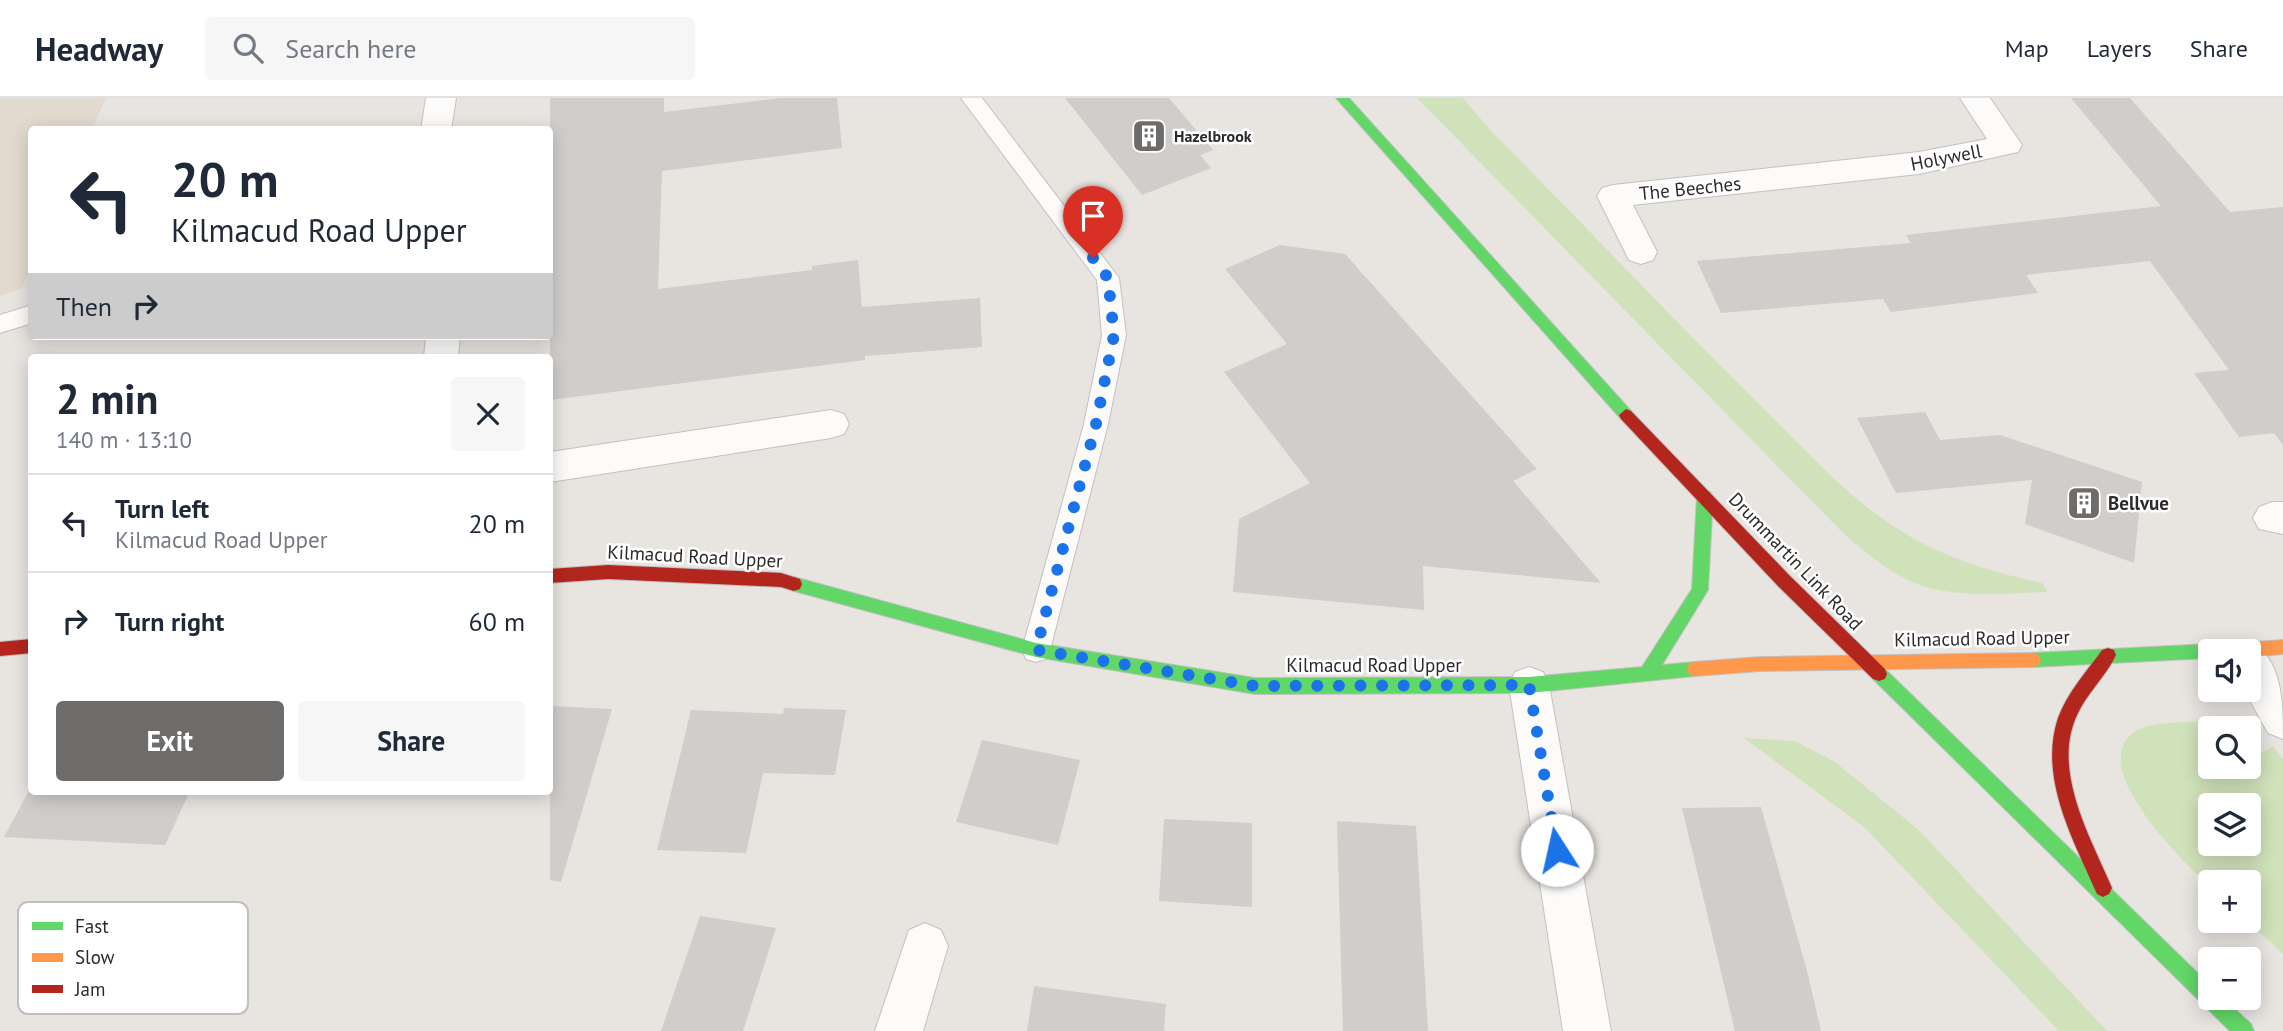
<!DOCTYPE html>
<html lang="en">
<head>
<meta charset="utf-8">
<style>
	body { margin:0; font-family:"PT Sans",sans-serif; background:#f6f6f7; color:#1f2937; height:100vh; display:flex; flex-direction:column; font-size:26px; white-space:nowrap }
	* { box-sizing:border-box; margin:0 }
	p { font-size:23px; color:#747a83 }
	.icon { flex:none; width:38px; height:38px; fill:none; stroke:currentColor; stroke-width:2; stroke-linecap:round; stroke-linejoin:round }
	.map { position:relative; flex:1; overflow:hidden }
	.sheet { position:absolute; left:28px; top:256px; width:525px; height:441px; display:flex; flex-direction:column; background:#fff; border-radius:7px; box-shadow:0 4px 18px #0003 }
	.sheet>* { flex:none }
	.top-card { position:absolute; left:28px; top:28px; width:525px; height:214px; border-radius:7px; box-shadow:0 4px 18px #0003; background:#fff; color:#1f2937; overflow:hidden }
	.buttons { position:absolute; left:2198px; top:541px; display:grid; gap:14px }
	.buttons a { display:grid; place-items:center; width:63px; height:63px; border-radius:7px; background:#fff; box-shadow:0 4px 18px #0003; font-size:35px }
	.pin { position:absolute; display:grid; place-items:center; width:60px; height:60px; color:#fff; margin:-72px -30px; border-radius:50% 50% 50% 0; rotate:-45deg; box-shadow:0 0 7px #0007 }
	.pin .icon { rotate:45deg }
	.me { position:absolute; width:77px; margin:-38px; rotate:350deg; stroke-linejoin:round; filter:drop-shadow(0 0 5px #0008) }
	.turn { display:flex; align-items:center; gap:24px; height:147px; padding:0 28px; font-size:32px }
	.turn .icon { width:91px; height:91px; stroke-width:2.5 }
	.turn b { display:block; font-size:49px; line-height:60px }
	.then { display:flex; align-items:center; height:66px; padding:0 28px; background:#0003; gap:14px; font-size:26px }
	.round { display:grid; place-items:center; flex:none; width:74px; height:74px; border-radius:7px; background:#f6f6f7 }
	.summary { display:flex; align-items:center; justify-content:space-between; height:119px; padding:0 28px }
	h1 { font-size:42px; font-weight:600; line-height:52px }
	.button { display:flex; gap:14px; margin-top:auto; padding:14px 28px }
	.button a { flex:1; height:80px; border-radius:7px; background:#6d6c6a; color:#fff; font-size:28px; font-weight:600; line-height:80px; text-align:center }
	.button a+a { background:#f6f6f7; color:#1f2937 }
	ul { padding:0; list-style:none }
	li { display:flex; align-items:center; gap:21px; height:98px; padding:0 28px; border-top:2px solid #e0e1e3 }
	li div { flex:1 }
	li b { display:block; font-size:26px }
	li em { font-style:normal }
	header { display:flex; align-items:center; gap:42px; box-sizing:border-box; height:98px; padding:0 35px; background:#fff; border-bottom:2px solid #e0e1e3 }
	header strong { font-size:33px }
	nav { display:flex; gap:38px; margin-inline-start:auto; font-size:24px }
	.search { width:490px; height:63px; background:#f6f6f7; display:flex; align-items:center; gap:18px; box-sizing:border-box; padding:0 24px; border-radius:7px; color:#747a83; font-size:26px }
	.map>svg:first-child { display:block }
	.education { fill:#e3dacf }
	.green { fill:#d0e2ba; fill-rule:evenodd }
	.building { fill:#d0cdca }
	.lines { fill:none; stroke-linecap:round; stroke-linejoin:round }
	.lane-casing { stroke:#c2c1c1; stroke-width:2 }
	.street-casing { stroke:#c2c1c1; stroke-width:2 }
	.fast-casing { stroke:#c2c1c1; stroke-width:2 }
	.slow-casing { stroke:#c2c1c1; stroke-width:2 }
	.jam-casing { stroke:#c2c1c1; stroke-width:2 }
	.lane { fill:#fcfbfa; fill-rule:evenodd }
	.street { fill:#fcfbfa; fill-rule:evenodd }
	.fast { fill:#63d668; fill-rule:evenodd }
	.slow { fill:#ff974d; fill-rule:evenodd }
	.jam { fill:#b3261e; fill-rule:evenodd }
	.route { stroke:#1a73e8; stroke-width:12; stroke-dasharray:0 21.6 }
	.labels { text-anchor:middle; stroke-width:5; stroke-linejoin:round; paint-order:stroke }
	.far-poi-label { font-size:16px; font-weight:bold; fill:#2b2b2b; stroke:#fff; text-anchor:start }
	.street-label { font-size:19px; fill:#2b2b2b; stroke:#fff }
	.poi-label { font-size:19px; font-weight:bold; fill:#2b2b2b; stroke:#fff; text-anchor:start }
	.key { fill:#fff; stroke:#bfbfbf; stroke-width:2 }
	.key-label { font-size:19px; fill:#2b2b2b }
</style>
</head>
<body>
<header>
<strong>Headway</strong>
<div class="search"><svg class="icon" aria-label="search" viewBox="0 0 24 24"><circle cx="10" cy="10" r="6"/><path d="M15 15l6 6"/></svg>Search here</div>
<nav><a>Map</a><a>Layers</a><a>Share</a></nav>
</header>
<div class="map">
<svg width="2283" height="933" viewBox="0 0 2283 933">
	<rect width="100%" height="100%" fill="#e8e4e0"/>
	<path class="education" d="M 0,0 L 106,0 L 92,31 L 32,32 L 31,169 L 22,190 L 0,198 Z"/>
	<g class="green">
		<path d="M 1417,0 L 1463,0 L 1492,34 C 1582,124 1669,218 1760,307 C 1806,352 1848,401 1903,434 C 1946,461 1993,474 2042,485 L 2047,494 C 2003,495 1948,502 1908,482 C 1884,471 1863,452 1843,435 Z"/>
		<path d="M 2225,623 L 2234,630 L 2210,630 L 2210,668 L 2249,668 L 2249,643 L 2263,655 L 2273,648 L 2283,661 L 2283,856 L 2247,823 L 2249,784 L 2210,784 L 2210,789 C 2185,765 2085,670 2134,634 C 2151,622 2204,624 2225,623 ZM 2210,707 L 2249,707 L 2249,746 L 2210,746 Z"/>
		<path d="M 1744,640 L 1795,643 L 1835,664 L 1919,732 L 2107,933 L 2059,933 L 1865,730 Z"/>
	</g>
	<g class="building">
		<path d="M 550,0 L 664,0 L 664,14 L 781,0 L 837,0 L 842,50 L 662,73 L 658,191 L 812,172 L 812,168 L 858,162 L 862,209 L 980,200 L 982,249 L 865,258 L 865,262 L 550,302 Z"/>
		<path d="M 1065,0 L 1169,0 L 1213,52 L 1200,57 L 1211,70 L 1142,97 Z"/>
		<path d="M 2071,0 L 2130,0 L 2230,114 L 2283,109 L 2283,347 L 2274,335 L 2239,339 L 2194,275 L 2229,272 L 2150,163 L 2026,177 L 2038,195 L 1891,214 L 1883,201 L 1721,215 L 1697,163 L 1911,145 L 1906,137 L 2161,108 Z"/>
		<path d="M 1280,147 L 1345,156 L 1537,371 L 1513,383 L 1601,485 L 1423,468 L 1424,512 L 1233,494 L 1239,421 L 1310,385 L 1224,274 L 1287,246 L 1225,171 Z"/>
		<path d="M 1925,314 L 1940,342 L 2000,337 L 2142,384 L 2134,465 L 2025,426 L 2032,382 L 1896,395 L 1857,320 Z"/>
		<path d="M 550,608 L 612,611 L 561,784 L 550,782 Z"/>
		<path d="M 784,610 L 846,612 L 835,677 L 763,675 L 746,755 L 657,752 L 691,612 L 783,616 Z"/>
		<path d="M 982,642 L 1080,662 L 1058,747 L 956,724 Z"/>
		<path d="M 29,693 L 190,693 L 165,747 L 4,739 Z"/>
		<path d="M 1761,709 L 1807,873 L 1821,933 L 1735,933 L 1682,710 Z"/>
		<path d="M 1164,721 L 1252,725 L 1252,809 L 1159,803 Z"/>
		<path d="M 1337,723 L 1416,728 L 1428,933 L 1343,933 Z"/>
		<path d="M 700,818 L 776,830 L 743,933 L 661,933 Z"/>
		<path d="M 1034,888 L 1166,906 L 1164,933 L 1027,933 Z"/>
	</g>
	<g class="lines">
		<g class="lane-casing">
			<g id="lane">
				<path d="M 961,0 L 982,0 L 1119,180 L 1126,237 L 1108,326 L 1050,552 L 1046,561 L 1036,564 L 1026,561 L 1022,552 L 1084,326 L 1102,237 L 1097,182 Z"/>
				<path d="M 32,207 L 32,225 L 0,235 L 0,217 Z"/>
			</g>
		</g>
		<g class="street-casing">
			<g id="street">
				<path d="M 426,0 L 456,0 L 451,32 L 421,32 Z"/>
				<path d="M 1960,0 L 1990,0 L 2022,47 L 2018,54 L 1919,76 L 1633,107 L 1657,154 L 1653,162 L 1641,166 L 1629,162 L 1597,98 L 1602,90 L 1613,87 L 1919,54 L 1987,41 Z"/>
				<path d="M 426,238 L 460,238 L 458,259 L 424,259 Z"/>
				<path d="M 831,312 L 844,316 L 849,326 L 844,336 L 831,340 L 550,384 L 550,354 Z"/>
				<path d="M 2272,404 L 2283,404 L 2283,436 L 2259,431 L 2253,420 L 2259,409 Z"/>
				<path d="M 2249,544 C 2283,559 2283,606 2283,641 L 2268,635 L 2244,592 L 2249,592 L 2249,553 L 2233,553 L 2235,549 Z"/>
				<path d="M 1529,569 L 1543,574 L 1549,587 L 1611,933 L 1563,933 L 1509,587 L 1515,574 Z"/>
				<path d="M 925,825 L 941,832 L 948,848 L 923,933 L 875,933 L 909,832 Z"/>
			</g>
		</g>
		<g class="fast-casing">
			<g id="fast">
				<path d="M 1336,0 L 1349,0 L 1631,313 L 1633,317 L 1631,321 L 1621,321 Z"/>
				<path d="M 1705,392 L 1710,394 L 1713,398 L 1708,492 L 1662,567 L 1695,564 L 1701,566 L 1703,571 L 1701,576 L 1695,578 L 1529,595 L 1255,596 L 1036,559 L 794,493 L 788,491 L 786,486 L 788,481 L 794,479 L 1036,545 L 1255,580 L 1529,579 L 1642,569 L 1692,491 L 1697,398 L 1700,394 Z"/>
				<path d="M 2210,546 L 2216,548 L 2218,553 L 2210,553 L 2210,560 L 2033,569 L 2027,567 L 2025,562 L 2027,557 L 2033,555 Z"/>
				<path d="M 1879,569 L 1885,571 L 2210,887 L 2210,900 L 2223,900 L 2251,926 L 2254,933 L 2230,933 L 1873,581 L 1871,576 L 1873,571 Z"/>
			</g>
		</g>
		<g class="slow-casing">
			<g id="slow">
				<path d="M 2283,542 L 2283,556 L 2249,559 L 2249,553 L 2216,553 L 2218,548 L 2224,546 Z"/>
				<path d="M 2033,555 L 2039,557 L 2041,562 L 2039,567 L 2033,569 L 1760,573 L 1695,578 L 1689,576 L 1687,571 L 1689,566 L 1695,564 L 1760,559 Z"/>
			</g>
		</g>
		<g class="jam-casing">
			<g id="jam">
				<path d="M 1626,311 L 1631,313 L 1790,478 L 1885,571 L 1887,576 L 1885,581 L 1879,583 L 1873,581 L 1778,488 L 1621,321 L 1619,317 Z"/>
				<path d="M 608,467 L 781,475 L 800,481 L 802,486 L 800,491 L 794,493 L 781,489 L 608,481 L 550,485 L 550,471 Z"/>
				<path d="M 32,541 L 32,555 L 0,558 L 0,544 Z"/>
				<path d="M 2108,550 L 2114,552 L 2116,557 C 2106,578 2088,594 2078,615 C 2050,671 2091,740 2112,790 L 2109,796 L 2103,799 L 2097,796 C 2074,743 2038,680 2058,620 C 2067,595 2087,573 2102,552 Z"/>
			</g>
		</g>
		<use href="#lane" class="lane"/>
		<use href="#street" class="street"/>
		<use href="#fast" class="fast"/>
		<use href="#slow" class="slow"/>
		<use href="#jam" class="jam"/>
	</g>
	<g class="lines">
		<path class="route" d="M 1093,160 L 1108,180 L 1114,237 L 1096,326 L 1036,552 L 1255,588 L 1529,587 L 1557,752"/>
	</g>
	<defs>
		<g id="building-square" transform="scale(1.75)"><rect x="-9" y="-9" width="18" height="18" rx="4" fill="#6d6c6a" stroke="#fff"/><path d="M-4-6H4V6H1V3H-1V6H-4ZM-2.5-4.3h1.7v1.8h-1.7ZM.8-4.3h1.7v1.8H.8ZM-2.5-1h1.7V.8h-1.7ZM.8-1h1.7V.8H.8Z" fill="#fff"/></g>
	</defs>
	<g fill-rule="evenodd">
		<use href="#building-square" x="1149" y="38"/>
		<use href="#building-square" x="2084" y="405"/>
	</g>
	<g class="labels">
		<g class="far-poi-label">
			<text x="1174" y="44">Hazelbrook</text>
		</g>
		<g class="street-label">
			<text transform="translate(1946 59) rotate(-11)" y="7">Holywell</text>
			<text transform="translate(1690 90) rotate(-6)" y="7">The Beeches</text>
			<text transform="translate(695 458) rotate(3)" y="7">Kilmacud Road Upper</text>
			<text transform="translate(1796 463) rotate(46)" y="7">Drummartin Link Road</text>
			<text transform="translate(1982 540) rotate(-1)" y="7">Kilmacud Road Upper</text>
			<text x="1374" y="574">Kilmacud Road Upper</text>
		</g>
		<g class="poi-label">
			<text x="2108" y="412">Bellvue</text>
		</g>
	</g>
	<rect x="18" y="804" width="230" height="112" rx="10" class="key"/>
	<rect x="32" y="824" width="31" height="8" fill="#63d668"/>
	<rect x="32" y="855" width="31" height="9" fill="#ff974d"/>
	<rect x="32" y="887" width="31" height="8" fill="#b3261e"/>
	<g class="key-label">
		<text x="75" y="835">Fast</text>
		<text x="75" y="866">Slow</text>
		<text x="75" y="898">Jam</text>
	</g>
</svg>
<div class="buttons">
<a><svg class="icon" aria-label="sound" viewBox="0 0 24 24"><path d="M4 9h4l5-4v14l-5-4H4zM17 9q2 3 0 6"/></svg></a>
<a><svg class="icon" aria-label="search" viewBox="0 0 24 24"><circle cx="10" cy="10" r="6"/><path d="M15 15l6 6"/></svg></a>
<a><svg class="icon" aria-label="layers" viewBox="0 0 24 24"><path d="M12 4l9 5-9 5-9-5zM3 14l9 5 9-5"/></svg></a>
<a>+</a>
<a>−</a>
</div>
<div class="pin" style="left:1093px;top:160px;background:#d93025"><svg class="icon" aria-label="arrive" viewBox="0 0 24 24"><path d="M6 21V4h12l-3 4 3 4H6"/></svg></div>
<svg class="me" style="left:1557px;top:752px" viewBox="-20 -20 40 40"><circle r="19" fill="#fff"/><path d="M0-13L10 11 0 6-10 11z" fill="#1a73e8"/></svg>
<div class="top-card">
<div class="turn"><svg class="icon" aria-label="left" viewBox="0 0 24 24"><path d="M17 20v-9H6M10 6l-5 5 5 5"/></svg><div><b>20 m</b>Kilmacud Road Upper</div></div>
<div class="then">Then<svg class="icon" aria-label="right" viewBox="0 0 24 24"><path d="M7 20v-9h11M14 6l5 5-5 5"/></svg></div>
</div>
<section class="sheet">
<div class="summary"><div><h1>2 min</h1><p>140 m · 13:10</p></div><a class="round"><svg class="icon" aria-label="close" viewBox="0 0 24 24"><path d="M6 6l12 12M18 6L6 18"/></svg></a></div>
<ul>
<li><svg class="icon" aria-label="left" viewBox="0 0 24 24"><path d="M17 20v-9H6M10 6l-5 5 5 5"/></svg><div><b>Turn left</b><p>Kilmacud Road Upper</p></div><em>20 m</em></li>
<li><svg class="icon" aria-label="right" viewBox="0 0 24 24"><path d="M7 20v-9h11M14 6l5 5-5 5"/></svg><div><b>Turn right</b></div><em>60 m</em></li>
</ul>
<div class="button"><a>Exit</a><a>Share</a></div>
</section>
</div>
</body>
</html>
